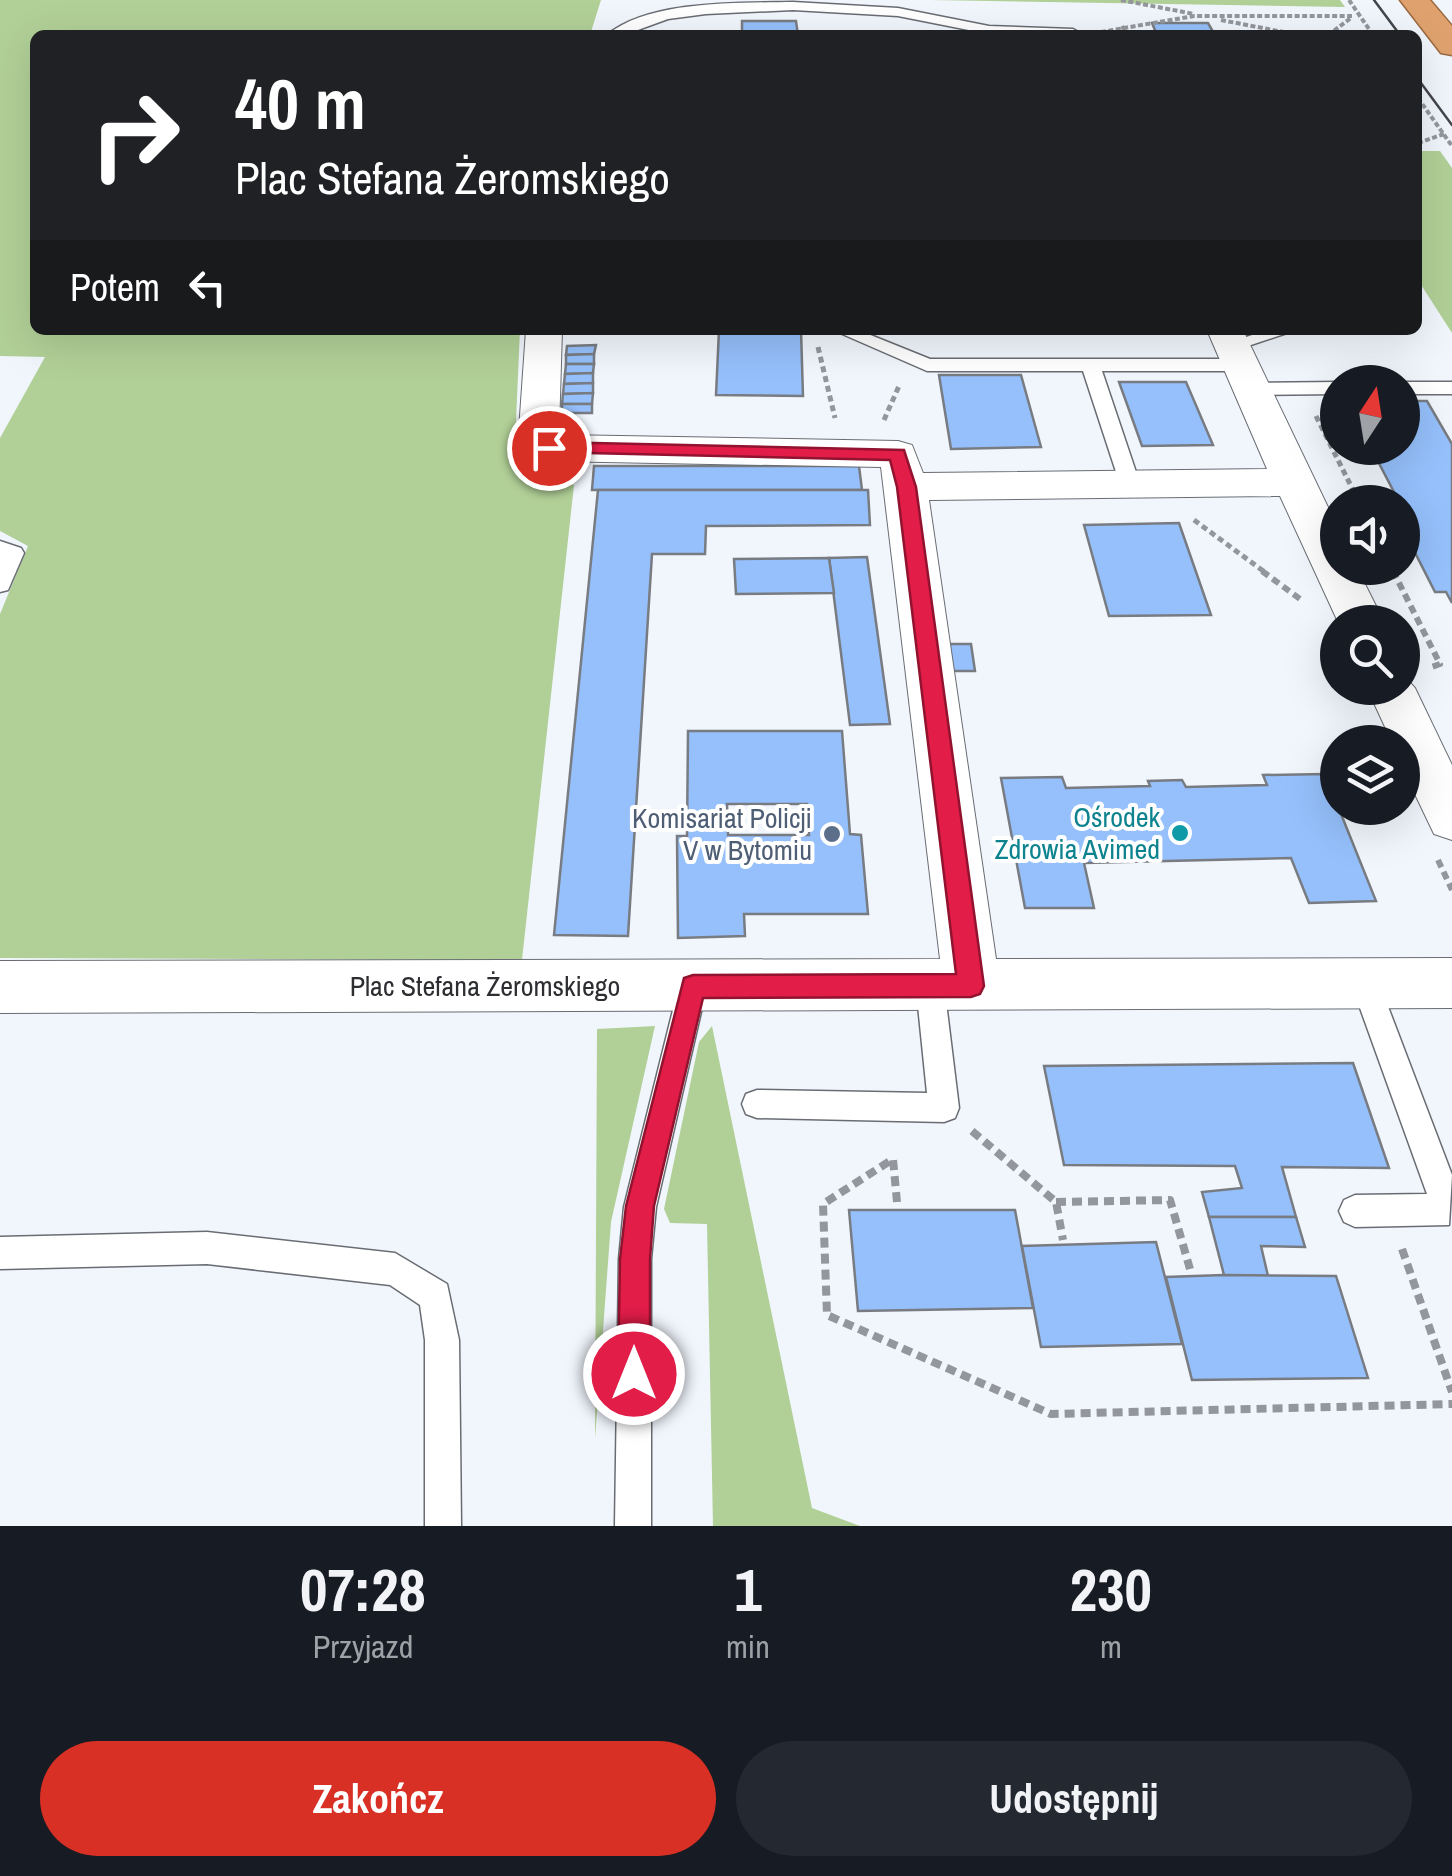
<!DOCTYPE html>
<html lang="pl">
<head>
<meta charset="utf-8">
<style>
	body { margin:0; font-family:"Archivo Narrow",sans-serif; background:#242831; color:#f1f3f6; height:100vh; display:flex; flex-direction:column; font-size:38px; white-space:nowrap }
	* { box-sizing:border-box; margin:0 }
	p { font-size:32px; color:#9ea1a6 }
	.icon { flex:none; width:55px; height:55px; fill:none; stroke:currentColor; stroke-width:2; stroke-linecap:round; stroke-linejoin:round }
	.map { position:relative; height:1526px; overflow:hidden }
	.details { display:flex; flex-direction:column; background:#171b24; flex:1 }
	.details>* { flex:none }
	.banner { position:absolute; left:30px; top:30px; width:1392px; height:305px; border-radius:15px; box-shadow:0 10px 40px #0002; background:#202124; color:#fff; overflow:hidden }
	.needle { width:65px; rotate:12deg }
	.fabs { position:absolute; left:1320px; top:365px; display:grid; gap:20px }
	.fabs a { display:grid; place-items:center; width:100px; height:100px; border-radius:50%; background:#171b24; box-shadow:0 10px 40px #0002; font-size:50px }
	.pin { position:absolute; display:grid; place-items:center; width:85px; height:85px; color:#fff; margin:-42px; border:5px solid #fff; border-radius:50%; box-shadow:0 2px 10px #0007 }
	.me { position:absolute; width:110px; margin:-55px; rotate:0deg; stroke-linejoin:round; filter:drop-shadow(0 0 8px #0008) }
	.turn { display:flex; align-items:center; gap:35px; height:210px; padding:0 40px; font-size:45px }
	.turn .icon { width:130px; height:130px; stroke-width:2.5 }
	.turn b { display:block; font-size:70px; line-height:85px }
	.then { display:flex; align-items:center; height:95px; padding:0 40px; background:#0003; gap:20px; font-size:38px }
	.eta { display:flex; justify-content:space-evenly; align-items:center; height:170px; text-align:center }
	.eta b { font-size:60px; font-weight:700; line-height:70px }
	.primary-button { display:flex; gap:20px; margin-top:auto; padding:20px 40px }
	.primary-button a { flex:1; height:115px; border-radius:60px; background:#d93025; color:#fff; font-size:40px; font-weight:700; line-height:115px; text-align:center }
	.primary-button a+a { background:#242831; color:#f1f3f6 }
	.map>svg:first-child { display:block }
	.green { fill:#b1d097 }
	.building { fill:#95c0fb; stroke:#787c82; stroke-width:2.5; fill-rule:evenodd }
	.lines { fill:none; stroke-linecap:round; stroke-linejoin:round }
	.service-casing { stroke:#696d73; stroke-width:3 }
	.minor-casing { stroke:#696d73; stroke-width:2 }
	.trunk-casing { stroke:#9c6a41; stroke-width:3 }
	.path-far3 { stroke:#93969b; stroke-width:4; stroke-dasharray:5 2.5; stroke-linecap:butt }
	.path-far2 { stroke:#93969b; stroke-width:5; stroke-dasharray:6 4; stroke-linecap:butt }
	.path-far1 { stroke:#93969b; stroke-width:6; stroke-dasharray:8 5; stroke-linecap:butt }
	.path { stroke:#93969b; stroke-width:8; stroke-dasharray:10 6; stroke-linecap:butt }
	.service { fill:#fff; fill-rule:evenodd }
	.minor { fill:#fff; fill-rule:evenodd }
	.trunk { fill:#dfa26e; fill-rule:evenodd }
	.tram { stroke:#444549; stroke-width:2.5 }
	.route { fill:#e11d48; stroke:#92132f; stroke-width:2.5 }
	.culture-dot { fill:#0f9aa8; stroke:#fff; stroke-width:4 }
	.service-dot { fill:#5c6f8a; stroke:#fff; stroke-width:4 }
	.labels { text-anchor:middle; stroke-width:8; stroke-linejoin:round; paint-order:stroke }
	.culture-label { font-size:28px; fill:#0d838f; stroke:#fff; text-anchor:end }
	.service-label { font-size:28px; fill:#4e5e75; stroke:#fff; text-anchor:end }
	.street-label { font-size:28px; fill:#2d2e31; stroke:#fff }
</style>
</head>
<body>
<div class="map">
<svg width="1452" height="1526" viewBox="0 0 1452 1526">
	<rect width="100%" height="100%" fill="#f1f6fd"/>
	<g class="green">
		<path d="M 0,0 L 601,0 L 590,35 L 35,35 L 35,330 L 520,330 L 516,421 L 536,464 L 574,485 L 522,960 L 0,958 L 0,614 L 28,546 L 0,531 L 0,438 L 45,357 L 0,356 Z"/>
		<path d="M 930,0 L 1340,0 L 1345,7 Z"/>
		<path d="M 1418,151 L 1440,151 L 1452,168 L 1452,333 L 1418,280 Z"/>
		<path d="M 655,1026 L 611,1222 L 595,1439 L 597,1029 Z"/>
		<path d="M 712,1026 L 812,1508 L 860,1526 L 713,1526 L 707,1224 L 670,1223 L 664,1209 L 699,1042 Z"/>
	</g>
	<g class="building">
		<path d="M 742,21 L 796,21 L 798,35 L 742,35 Z"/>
		<path d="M 1152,23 L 1208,23 L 1215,35 L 1157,35 Z"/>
		<path d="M 719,330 L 801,330 L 803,396 L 716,395 Z"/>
		<path d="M 596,345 L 594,354 L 566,355 L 567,346 Z"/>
		<path d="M 594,354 L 594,364 L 566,364 L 566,355 Z"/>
		<path d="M 566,364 L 594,364 L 593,373 L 565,374 Z"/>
		<path d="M 593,373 L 593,383 L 564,384 L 565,374 Z"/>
		<path d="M 939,375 L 1021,375 L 1041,447 L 951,449 Z"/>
		<path d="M 1119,382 L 1186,382 L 1213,445 L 1142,446 Z"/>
		<path d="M 593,383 L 593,393 L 563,394 L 564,384 Z"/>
		<path d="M 593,393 L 592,404 L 562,404 L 563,394 Z"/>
		<path d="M 1402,401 L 1427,401 L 1452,444 L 1452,603 L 1446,592 L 1435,592 L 1402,527 L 1402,502 L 1390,502 L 1386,494 L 1395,494 L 1371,448 L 1402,448 Z"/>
		<rect x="562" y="404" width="30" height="9"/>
		<path d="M 594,466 L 859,466 L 862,490 L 592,490 Z"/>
		<path d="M 598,490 L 868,490 L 870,525 L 706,526 L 705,554 L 652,554 L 628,936 L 554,935 Z"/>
		<path d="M 1179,523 L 1211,615 L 1109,616 L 1084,525 Z"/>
		<path d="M 867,557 L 890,724 L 850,725 L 829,558 Z"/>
		<path d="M 829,558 L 834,593 L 736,594 L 734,559 Z"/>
		<path d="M 937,644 L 971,644 L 975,671 L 940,671 Z"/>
		<path d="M 688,731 L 842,731 L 850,834 L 861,835 L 868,914 L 744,914 L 745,936 L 678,938 L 677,836 L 687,836 ZM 727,804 L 807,804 L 809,835 L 728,835 Z"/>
		<path d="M 1325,774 L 1376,901 L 1309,903 L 1291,858 L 1084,863 L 1094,908 L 1025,908 L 1001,778 L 1062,777 L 1066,788 L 1150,786 L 1148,781 L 1182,780 L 1186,787 L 1267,785 L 1263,775 Z"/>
		<path d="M 1353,1063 L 1389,1168 L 1282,1167 L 1296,1217 L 1209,1217 L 1202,1192 L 1242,1188 L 1235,1166 L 1064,1165 L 1044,1066 Z"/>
		<path d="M 849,1210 L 1015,1210 L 1033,1308 L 858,1311 Z"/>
		<path d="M 1209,1217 L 1296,1217 L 1305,1247 L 1261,1246 L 1268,1276 L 1224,1275 Z"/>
		<path d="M 1156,1242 L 1182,1344 L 1041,1347 L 1022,1246 Z"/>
		<path d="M 1224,1275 L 1336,1276 L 1368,1378 L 1192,1380 L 1166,1277 Z"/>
	</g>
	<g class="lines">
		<g class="service-casing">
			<g id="service">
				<path d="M 793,2 L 898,8 L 989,26 L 1073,29 L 1080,33 L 989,34 L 898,16 L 793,10 L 706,14 L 668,19 L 624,35 L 607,35 C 649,0 740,3 793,2 Z"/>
				<path d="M 833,330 L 858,330 L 930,359 L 1238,359 L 1247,365 L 1238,371 L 1102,371 L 1140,484 L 1130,491 L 1120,484 L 1083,371 L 927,371 Z"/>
				<path d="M 1266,330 L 1296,330 L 1233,351 L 1224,345 Z"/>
				<path d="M 1338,382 L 1338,394 L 1250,395 L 1240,389 L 1250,383 Z"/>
				<path d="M 1401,382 L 1452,382 L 1452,394 L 1402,394 Z"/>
				<path d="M 0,541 L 21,548 L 24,553 L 8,590 L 0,592 Z"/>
				<path d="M 1365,970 L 1375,974 L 1379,983 L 1452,1175 L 1449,1225 L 1355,1227 L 1344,1222 L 1339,1211 L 1344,1200 L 1355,1195 L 1427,1194 L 1351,983 L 1355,974 Z"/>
				<path d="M 693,973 L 703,977 L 707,986 L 656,1207 L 651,1259 L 651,1526 L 615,1526 L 619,1259 L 624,1207 L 679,986 L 683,977 Z"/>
				<path d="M 930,973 L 940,977 L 944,986 L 959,1108 L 955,1118 L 944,1122 L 757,1118 L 746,1114 L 742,1104 L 746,1094 L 757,1090 L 927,1093 L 916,986 L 920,977 Z"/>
				<path d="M 207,1232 L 395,1253 L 447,1284 L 459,1340 L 461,1526 L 425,1526 L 425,1340 L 420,1305 L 390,1285 L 207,1264 L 0,1269 L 0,1237 Z"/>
			</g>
		</g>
		<g class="minor-casing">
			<g id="minor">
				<path d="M 526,330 L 562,330 L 559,430 L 562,435 L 898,441 L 912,445 L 923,473 L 1267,469 L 1207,330 L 1243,330 L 1338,528 L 1338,568 L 1357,568 L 1384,622 L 1338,622 L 1280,496 L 929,500 L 996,959 L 1452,958 L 1452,1008 L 0,1013 L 0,961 L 940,959 L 881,467 L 549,461 L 535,457 L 519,430 Z"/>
				<path d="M 1402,674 L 1415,688 L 1452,765 L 1452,840 L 1434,834 L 1402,767 L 1402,742 L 1392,742 L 1367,688 L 1402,688 Z"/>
			</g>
		</g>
		<g class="trunk-casing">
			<path id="trunk" d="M 1400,0 L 1430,0 L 1452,26 L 1452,55 L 1441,53 Z"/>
		</g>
		<g class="path-far3">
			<path d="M 1121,0 L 1194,14"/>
			<path d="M 1349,0 L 1373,35"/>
			<path d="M 1221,20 L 1299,35"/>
			<path d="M 1122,26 L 1127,35"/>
			<path d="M 1101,32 L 1194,16 L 1352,16"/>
			<path d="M 1328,35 L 1351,18"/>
			<path d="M 1418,98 L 1452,146"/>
			<path d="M 1418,143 L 1444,134"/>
		</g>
		<g class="path-far2">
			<path d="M 818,347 L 835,418"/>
			<path d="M 1316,416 L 1359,502"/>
			<path d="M 884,420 L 899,386"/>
			<path d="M 1194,520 L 1266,573"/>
			<path d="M 1392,568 L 1395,573"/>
		</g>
		<g class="path-far1">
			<path d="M 1262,571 L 1300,599"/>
			<path d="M 1393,571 L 1440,664 L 1429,668"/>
			<path d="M 1438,860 L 1452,890"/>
		</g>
		<g class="path">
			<path d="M 972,1131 L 1056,1202 L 1063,1240"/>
			<path d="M 897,1202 L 893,1159 L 823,1204 L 827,1315 L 1051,1414 L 1452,1404"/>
			<path d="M 1056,1202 L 1170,1200 L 1190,1269"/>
			<path d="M 1402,1249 L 1452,1392"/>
		</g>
		<use href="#service" class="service"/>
		<use href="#minor" class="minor"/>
		<use href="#trunk" class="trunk"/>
		<g class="tram">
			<path d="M 1374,0 L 1400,35"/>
			<path d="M 1418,79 L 1452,125"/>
		</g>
	</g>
	<path class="route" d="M 549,442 L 904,450 L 916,487 L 984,986 L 980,994 L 971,997 L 703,998 L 654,1206 L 650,1259 L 650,1374 L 645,1385 L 634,1389 L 623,1385 L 618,1374 L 620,1259 L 626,1206 L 684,978 L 693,975 L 956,974 L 897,487 L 890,460 L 543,452 L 540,448 Z"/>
	<circle class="culture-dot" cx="1180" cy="833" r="10"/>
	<circle class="service-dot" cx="832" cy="834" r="10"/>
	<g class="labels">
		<g class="culture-label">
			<text x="1160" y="827">Ośrodek<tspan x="1160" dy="32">Zdrowia Avimed</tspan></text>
		</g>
		<g class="service-label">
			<text x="812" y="828">Komisariat Policji<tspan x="812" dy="32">V w Bytomiu</tspan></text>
		</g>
		<g class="street-label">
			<text x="485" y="996">Plac Stefana Żeromskiego</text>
		</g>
	</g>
</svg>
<div class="fabs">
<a><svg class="needle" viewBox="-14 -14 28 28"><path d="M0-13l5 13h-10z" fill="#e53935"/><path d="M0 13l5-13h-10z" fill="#9ea1a6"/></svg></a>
<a><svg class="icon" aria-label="sound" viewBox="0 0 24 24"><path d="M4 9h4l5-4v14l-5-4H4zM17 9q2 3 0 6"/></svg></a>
<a><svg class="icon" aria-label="search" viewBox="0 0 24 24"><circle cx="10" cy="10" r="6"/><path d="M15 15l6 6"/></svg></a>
<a><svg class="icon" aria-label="layers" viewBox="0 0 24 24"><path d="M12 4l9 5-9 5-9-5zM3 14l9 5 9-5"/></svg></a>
</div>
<div class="pin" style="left:549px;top:448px;background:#d93025"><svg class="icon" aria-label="arrive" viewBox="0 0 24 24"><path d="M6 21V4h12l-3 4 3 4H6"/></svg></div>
<svg class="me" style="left:634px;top:1374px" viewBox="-20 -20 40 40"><circle r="17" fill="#e11d48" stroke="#fff" stroke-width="3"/><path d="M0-11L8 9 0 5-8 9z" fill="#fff"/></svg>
<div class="banner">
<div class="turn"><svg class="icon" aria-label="right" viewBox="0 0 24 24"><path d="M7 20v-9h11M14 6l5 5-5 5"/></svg><div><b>40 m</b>Plac Stefana Żeromskiego</div></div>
<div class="then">Potem<svg class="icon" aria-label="left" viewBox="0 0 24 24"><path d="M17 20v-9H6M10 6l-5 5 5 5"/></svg></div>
</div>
</div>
<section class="details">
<div class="eta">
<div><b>07:28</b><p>Przyjazd</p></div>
<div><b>1</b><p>min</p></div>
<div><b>230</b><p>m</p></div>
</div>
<div class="primary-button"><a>Zakończ</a><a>Udostępnij</a></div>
</section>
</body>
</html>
